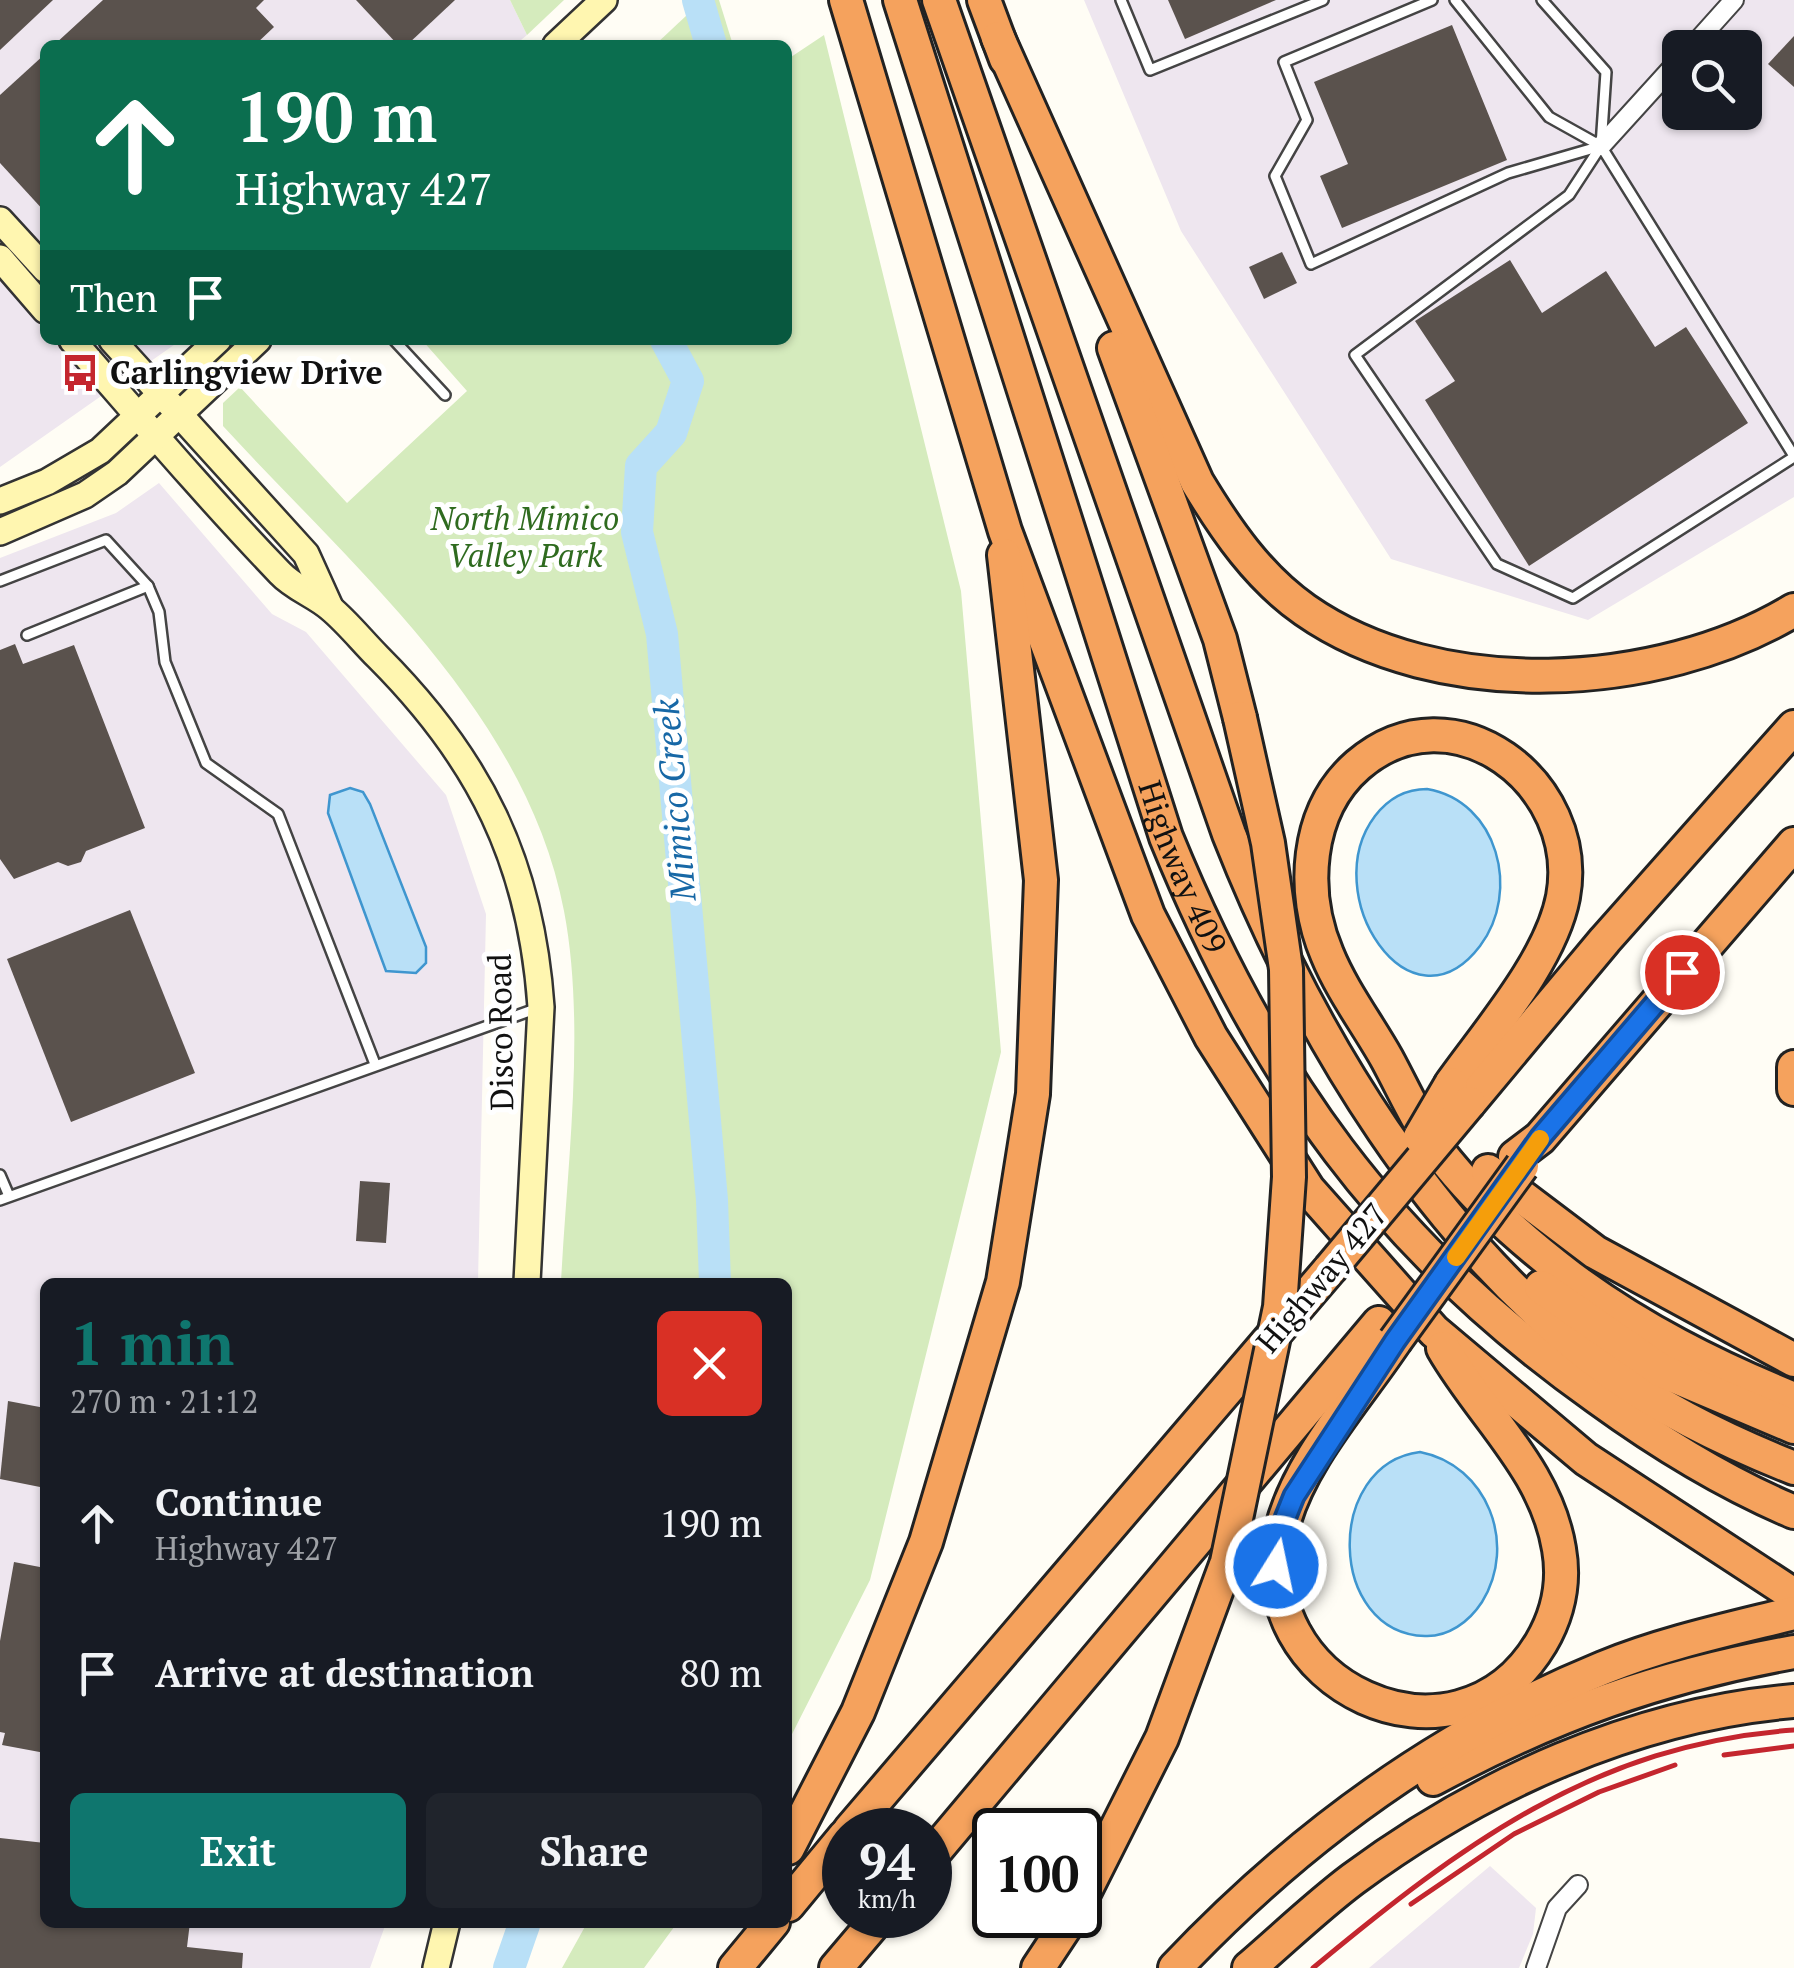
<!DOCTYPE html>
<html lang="en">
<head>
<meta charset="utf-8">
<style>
	body { margin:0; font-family:"PT Serif",serif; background:#20242c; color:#f1f3f6; height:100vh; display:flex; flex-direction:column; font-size:38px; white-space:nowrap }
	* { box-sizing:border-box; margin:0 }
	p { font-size:32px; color:#9ea1a6 }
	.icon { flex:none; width:55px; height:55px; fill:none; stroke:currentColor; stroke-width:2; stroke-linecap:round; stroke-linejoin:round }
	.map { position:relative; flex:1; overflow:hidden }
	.details { position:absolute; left:40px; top:1278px; width:752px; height:650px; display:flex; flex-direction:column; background:#171b24; border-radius:15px; box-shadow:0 2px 8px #0004 }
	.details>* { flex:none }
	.guide { position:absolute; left:40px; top:40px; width:752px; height:305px; border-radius:15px; box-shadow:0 2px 8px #0004; background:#0b6e4f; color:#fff; overflow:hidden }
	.controls { position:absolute; left:1662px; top:30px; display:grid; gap:20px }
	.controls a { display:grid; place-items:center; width:100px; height:100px; border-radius:15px; background:#171b24; box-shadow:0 2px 8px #0004; font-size:50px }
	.speed { position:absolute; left:822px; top:1808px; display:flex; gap:20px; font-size:50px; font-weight:700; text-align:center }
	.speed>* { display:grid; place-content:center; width:130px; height:130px; border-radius:50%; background:#171b24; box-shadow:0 2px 8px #0004; line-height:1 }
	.speed small { font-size:25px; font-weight:400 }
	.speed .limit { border:5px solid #111; border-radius:15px; background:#fff; color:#111 }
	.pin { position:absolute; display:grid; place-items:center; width:85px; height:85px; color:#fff; margin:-42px; border:5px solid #fff; border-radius:50%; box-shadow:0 2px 10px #0007 }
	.me { position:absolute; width:110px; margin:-55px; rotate:10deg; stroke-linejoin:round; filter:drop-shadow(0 0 8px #0008) }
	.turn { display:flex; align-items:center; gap:35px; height:210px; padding:0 30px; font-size:45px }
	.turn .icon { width:130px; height:130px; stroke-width:2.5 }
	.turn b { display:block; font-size:70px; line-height:85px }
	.then { display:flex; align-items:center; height:95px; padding:0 30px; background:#0003; gap:20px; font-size:38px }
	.round { display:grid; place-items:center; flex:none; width:105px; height:105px; border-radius:15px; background:#20242c }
	.head { display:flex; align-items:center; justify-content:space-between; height:170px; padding:0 30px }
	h1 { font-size:60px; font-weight:600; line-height:75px; color:#0f766e }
	.action { display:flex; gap:20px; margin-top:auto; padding:20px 30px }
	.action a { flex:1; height:115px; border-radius:15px; background:#0f766e; color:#fff; font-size:40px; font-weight:600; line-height:115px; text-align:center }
	.action a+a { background:#20242c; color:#f1f3f6 }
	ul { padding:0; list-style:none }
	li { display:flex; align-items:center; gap:30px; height:150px; padding:0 30px }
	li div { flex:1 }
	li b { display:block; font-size:38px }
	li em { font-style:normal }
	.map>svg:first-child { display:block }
	.industrial { fill:#eee6ef; fill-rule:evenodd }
	.green { fill:#d5ebbd }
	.water { fill:#b9e0f7; stroke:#3f96cf; stroke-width:2.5 }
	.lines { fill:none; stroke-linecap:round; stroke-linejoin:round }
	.river { stroke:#b9e0f7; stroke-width:32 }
	.building { fill:#5a524d }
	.lane-casing { stroke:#444; stroke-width:14 }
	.street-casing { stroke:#444; stroke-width:22 }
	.secondary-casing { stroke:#333; stroke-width:30 }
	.highway-casing { stroke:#222; stroke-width:38 }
	.lane { stroke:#fff; stroke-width:9 }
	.street { stroke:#fff; stroke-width:18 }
	.secondary { stroke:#fff6b0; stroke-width:25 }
	.highway { stroke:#f5a25d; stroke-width:32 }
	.rail { stroke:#c4262e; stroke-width:5 }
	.highway-bridge-casing { stroke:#222; stroke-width:38; stroke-linecap:butt }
	.highway-bridge { stroke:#f5a25d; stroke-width:32 }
	.route-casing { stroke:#114b97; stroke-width:25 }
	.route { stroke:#1a73e8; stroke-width:18 }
	.slow { stroke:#f59e0b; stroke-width:18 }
	.labels { text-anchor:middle; stroke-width:10; stroke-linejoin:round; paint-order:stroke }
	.poi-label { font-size:32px; font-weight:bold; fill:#111; stroke:#fff; text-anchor:start }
	.park-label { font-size:32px; font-style:italic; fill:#2f6b1f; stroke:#fff }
	.street-label { font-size:32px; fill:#111; stroke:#fff }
	.water-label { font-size:35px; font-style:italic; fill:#1768a6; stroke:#fff }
</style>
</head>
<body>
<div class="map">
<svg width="1794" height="1968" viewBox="0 0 1794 1968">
	<rect width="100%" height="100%" fill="#fffdf5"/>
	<g class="industrial">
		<path d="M 0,0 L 510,0 L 527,35 L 515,45 L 45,45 L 45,340 L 181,340 L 0,467 Z"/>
		<path d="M 1084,0 L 1794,0 L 1794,497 L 1588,620 L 1391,559 L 1181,231 ZM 1680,48 L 1745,48 L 1745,112 L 1680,112 Z"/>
		<path d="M 159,483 L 272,614 L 306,632 L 446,795 L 486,914 L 478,1282 L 45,1282 L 45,1922 L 386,1923 L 370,1968 L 0,1968 L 0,558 L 116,513 Z"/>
		<path d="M 1490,1866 L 1536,1908 L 1533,1934 L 1519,1968 L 1369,1968 Z"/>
	</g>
	<g class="green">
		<path d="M 510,0 L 564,0 L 527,35 Z"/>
		<path d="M 703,0 L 719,0 L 733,45 L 655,45 Z"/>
		<path d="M 824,35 L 961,591 L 1001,1052 L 870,1580 L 788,1742 L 788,1282 L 712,1282 L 693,879 L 677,864 L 705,1282 L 561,1282 C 567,1165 586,1026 564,911 C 526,712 353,568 223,426 L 223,403 L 240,387 L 347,503 L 467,391 L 422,340 L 788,340 L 788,59 Z"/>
		<path d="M 587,1923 L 587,1922 L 677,1923 L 644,1968 L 562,1968 Z"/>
	</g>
	<g class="water">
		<path d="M 350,788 L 363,792 L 370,804 L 426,947 L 426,963 L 416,973 L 386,971 L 328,813 L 330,795 Z"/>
		<path d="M 1427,789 C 1498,801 1521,892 1480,946 C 1410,1038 1316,894 1375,816 C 1388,799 1405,789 1427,789 Z"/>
		<path d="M 1420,1452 C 1487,1465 1518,1544 1482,1602 C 1469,1622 1448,1637 1425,1636 C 1327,1633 1324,1464 1420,1452 Z"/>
	</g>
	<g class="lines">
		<g class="river">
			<path d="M 698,0 L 711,45"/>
			<path d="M 666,340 L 688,381 L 671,433 L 641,466 L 637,532 L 662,634 L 712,1200 L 715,1282"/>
			<path d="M 509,1968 L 525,1922"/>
		</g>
	</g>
	<g class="building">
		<path d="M 0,0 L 53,0 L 0,50 Z"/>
		<path d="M 103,0 L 264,0 L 256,8 L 274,27 L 255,45 L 54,45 Z"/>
		<path d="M 356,0 L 455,0 L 407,45 L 398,45 Z"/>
		<path d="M 1168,0 L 1276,0 L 1185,39 Z"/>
		<path d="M 1452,25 L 1507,160 L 1342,228 L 1320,176 L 1348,164 L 1314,82 Z"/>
		<path d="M 1794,36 L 1794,87 L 1768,64 Z"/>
		<path d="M 45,54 L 45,212 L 0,163 L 0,95 Z"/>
		<path d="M 1282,252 L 1297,283 L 1264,299 L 1249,267 Z"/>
		<path d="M 1510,260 L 1542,313 L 1606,271 L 1655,347 L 1686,327 L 1748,423 L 1529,566 L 1425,400 L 1455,381 L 1415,321 Z"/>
		<path d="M 15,644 L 23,664 L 74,645 L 145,828 L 86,851 L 81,862 L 68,866 L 58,862 L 14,879 L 0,859 L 0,650 Z"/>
		<path d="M 130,910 L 195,1073 L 71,1122 L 7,959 Z"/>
		<path d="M 360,1181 L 390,1183 L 386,1243 L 356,1241 Z"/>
		<path d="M 8,1401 L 45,1408 L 45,1488 L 0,1479 Z"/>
		<path d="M 14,1562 L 45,1568 L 45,1753 L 2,1745 L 5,1733 L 0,1732 L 0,1641 Z"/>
		<path d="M 0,1838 L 45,1843 L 45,1922 L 190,1922 L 187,1947 L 243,1953 L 242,1968 L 0,1968 Z"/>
	</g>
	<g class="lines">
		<g class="lane-casing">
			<g id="lane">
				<path d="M 1121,0 L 1150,70 L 1323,0"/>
				<path d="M 1432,0 L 1284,62 L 1307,120 L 1275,176 L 1311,264 L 1508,173 L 1601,146"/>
				<path d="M 1455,0 L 1549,117 L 1601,146 L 1794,456"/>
				<path d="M 1542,0 L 1606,72 L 1601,146 L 1569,195 L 1355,355 L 1497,564 L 1573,598 L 1794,457"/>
				<path d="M 394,340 L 445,395"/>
				<path d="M 0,581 L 106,540 L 148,586 L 159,612 L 165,662 L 206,763 L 278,814 L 375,1064"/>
				<path d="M 27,635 L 148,586"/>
				<path d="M 0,1175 L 9,1196"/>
				<path d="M 0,1200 L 538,1008"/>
			</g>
		</g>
		<g class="street-casing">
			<g id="street">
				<path d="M 1691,48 L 1734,0"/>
				<path d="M 1601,146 L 1680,59"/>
				<path d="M 1536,1968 L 1557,1908 L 1578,1885"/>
			</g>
		</g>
		<g class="secondary-casing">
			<g id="secondary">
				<path d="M 556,45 L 604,0"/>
				<path d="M 0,220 L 45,269"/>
				<path d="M 0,258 L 45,310"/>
				<path d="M 72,340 C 140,418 208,498 280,573 C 294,588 315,595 330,608 C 347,622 362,641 378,657 C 480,759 531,862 541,1007 L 527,1282"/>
				<path d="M 112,340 L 306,554 L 330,607"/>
				<path d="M 0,501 L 47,482 L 100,451 L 218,340"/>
				<path d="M 0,532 L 85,495 L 117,473 L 258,340"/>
				<path d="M 436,1968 L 447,1922"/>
			</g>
		</g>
		<g class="highway-casing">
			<g id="highway">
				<path d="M 846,0 L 1005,531 L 1148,915 L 1211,1037 L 1308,1189 L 1434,1331 L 1586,1459 L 1794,1595"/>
				<path id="s1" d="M 900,0 L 1166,837 C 1264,1077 1385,1247 1598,1398 C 1660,1443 1723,1482 1794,1512"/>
				<path d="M 939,0 L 1229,834 C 1308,1035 1434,1244 1612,1373 C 1668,1413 1731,1443 1794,1468"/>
				<path d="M 984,0 L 1006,59"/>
				<path d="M 998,38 L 1197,482 C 1226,530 1258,577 1305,610 C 1438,703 1658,692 1794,610"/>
				<path d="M 1114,348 L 1220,639 L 1240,718"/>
				<path d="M 1794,1067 L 1794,1089"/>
				<path d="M 1451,1084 C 1488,1032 1551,960 1563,897 C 1584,784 1453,683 1358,765 C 1305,811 1301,893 1327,954 C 1342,991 1368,1025 1387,1059 C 1406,1094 1422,1132 1448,1163 C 1481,1204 1528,1245 1570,1277 C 1640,1329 1713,1366 1794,1399"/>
				<path d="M 1469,1103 L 1605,940 L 1794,727"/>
				<path d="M 1515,1157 L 1540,1138 L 1794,844"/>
				<path d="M 1488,1171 L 1595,1252 L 1794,1360"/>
				<path d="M 1541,1287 L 1662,1371 L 1794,1427"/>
				<path d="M 1395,1341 C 1357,1398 1299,1461 1282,1528 C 1243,1685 1456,1785 1541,1643 C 1558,1614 1565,1583 1559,1549 C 1546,1469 1482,1416 1443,1348"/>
				<path d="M 1433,1779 C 1552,1715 1660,1676 1794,1652"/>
				<path d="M 850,1830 L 1330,1269"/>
				<path d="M 788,1848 L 858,1712 L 926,1542 L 1003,1282 L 1033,1094 L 1041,880 L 1004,555"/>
				<path d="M 930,1857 L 1379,1323"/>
				<path d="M 1080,1901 L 1162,1738 L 1227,1562"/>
				<path d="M 788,1905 L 845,1836"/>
				<path d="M 735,1968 L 773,1922"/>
				<path d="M 836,1968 L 881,1915"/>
				<path d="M 1038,1968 L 1073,1915"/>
				<path d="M 1175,1968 C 1297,1839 1439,1735 1603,1668 C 1664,1643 1730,1629 1794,1613"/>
				<path d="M 1249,1968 C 1284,1938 1317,1906 1353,1879 C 1480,1785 1636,1714 1794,1701"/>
			</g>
		</g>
		<use href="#lane" class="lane"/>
		<use href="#street" class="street"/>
		<use href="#secondary" class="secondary"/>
		<use href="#highway" class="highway"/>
		<g class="rail">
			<path d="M 1724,1755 L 1794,1746"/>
			<path d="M 1411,1904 L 1514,1834 L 1599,1792 L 1675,1765"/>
			<path d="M 1313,1968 C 1460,1846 1595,1744 1794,1730"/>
		</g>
		<g class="highway-bridge-casing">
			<g id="highway-bridge">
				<path d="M 1420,1137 L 1451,1084"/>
				<path d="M 1330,1269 L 1469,1103"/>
				<path d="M 1395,1341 L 1522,1166"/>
				<path d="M 1227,1562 L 1280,1307 L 1289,1177 L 1286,969 L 1268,843 L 1240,718"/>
			</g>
		</g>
		<use href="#highway-bridge" class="highway-bridge"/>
	</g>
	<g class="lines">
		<g class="route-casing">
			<path id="route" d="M 1276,1566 L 1282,1526 L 1294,1496 L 1395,1341 L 1540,1138 L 1682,972"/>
		</g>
		<use href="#route" class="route"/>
		<path class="slow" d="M 1456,1257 L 1540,1139"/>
	</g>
	<defs>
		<g id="bus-bare" transform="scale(3)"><path d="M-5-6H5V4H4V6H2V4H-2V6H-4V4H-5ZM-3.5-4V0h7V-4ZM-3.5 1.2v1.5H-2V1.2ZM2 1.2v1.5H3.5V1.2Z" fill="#c4262e" stroke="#fff" stroke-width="2.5" paint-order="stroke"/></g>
	</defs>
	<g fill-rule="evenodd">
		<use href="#bus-bare" x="80" y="373"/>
	</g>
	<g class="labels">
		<g class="poi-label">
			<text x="110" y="384">Carlingview Drive</text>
		</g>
		<g class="park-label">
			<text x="525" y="530">North Mimico<tspan x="525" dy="37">Valley Park</tspan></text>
		</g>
		<g class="street-label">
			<text dy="11" stroke="none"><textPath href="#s1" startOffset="912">Highway 409</textPath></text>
			<text transform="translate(501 1032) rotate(-91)" y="11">Disco Road</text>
			<text transform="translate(1322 1278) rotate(-50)" y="11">Highway 427</text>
		</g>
		<g class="water-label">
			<text transform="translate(675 800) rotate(-95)" y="12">Mimico Creek</text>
		</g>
	</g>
</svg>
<div class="controls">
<a><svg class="icon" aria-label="search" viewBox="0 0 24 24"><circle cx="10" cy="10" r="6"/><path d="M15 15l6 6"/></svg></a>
</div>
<div class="speed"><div>94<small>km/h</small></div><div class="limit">100</div></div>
<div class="pin" style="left:1682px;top:972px;background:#d93025"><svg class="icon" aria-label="arrive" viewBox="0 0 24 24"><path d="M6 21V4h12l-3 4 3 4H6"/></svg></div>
<svg class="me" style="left:1276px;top:1566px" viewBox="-20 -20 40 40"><circle r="17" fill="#1a73e8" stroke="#fff" stroke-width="3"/><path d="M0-11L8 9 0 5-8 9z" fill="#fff"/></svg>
<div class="guide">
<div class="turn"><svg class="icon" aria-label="ahead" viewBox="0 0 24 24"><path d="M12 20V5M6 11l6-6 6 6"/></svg><div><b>190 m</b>Highway 427</div></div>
<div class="then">Then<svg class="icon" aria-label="arrive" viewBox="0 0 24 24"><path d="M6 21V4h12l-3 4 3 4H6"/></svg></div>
</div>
<section class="details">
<div class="head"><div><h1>1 min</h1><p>270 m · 21:12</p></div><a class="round" style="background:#d93025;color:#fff"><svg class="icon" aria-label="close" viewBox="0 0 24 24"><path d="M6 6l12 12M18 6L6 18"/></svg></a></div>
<ul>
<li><svg class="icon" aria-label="ahead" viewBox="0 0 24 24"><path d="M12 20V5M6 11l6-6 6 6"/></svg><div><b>Continue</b><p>Highway 427</p></div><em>190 m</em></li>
<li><svg class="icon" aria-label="arrive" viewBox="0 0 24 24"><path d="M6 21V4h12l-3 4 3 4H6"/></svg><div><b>Arrive at destination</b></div><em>80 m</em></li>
</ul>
<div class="action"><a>Exit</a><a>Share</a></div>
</section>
</div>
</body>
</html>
